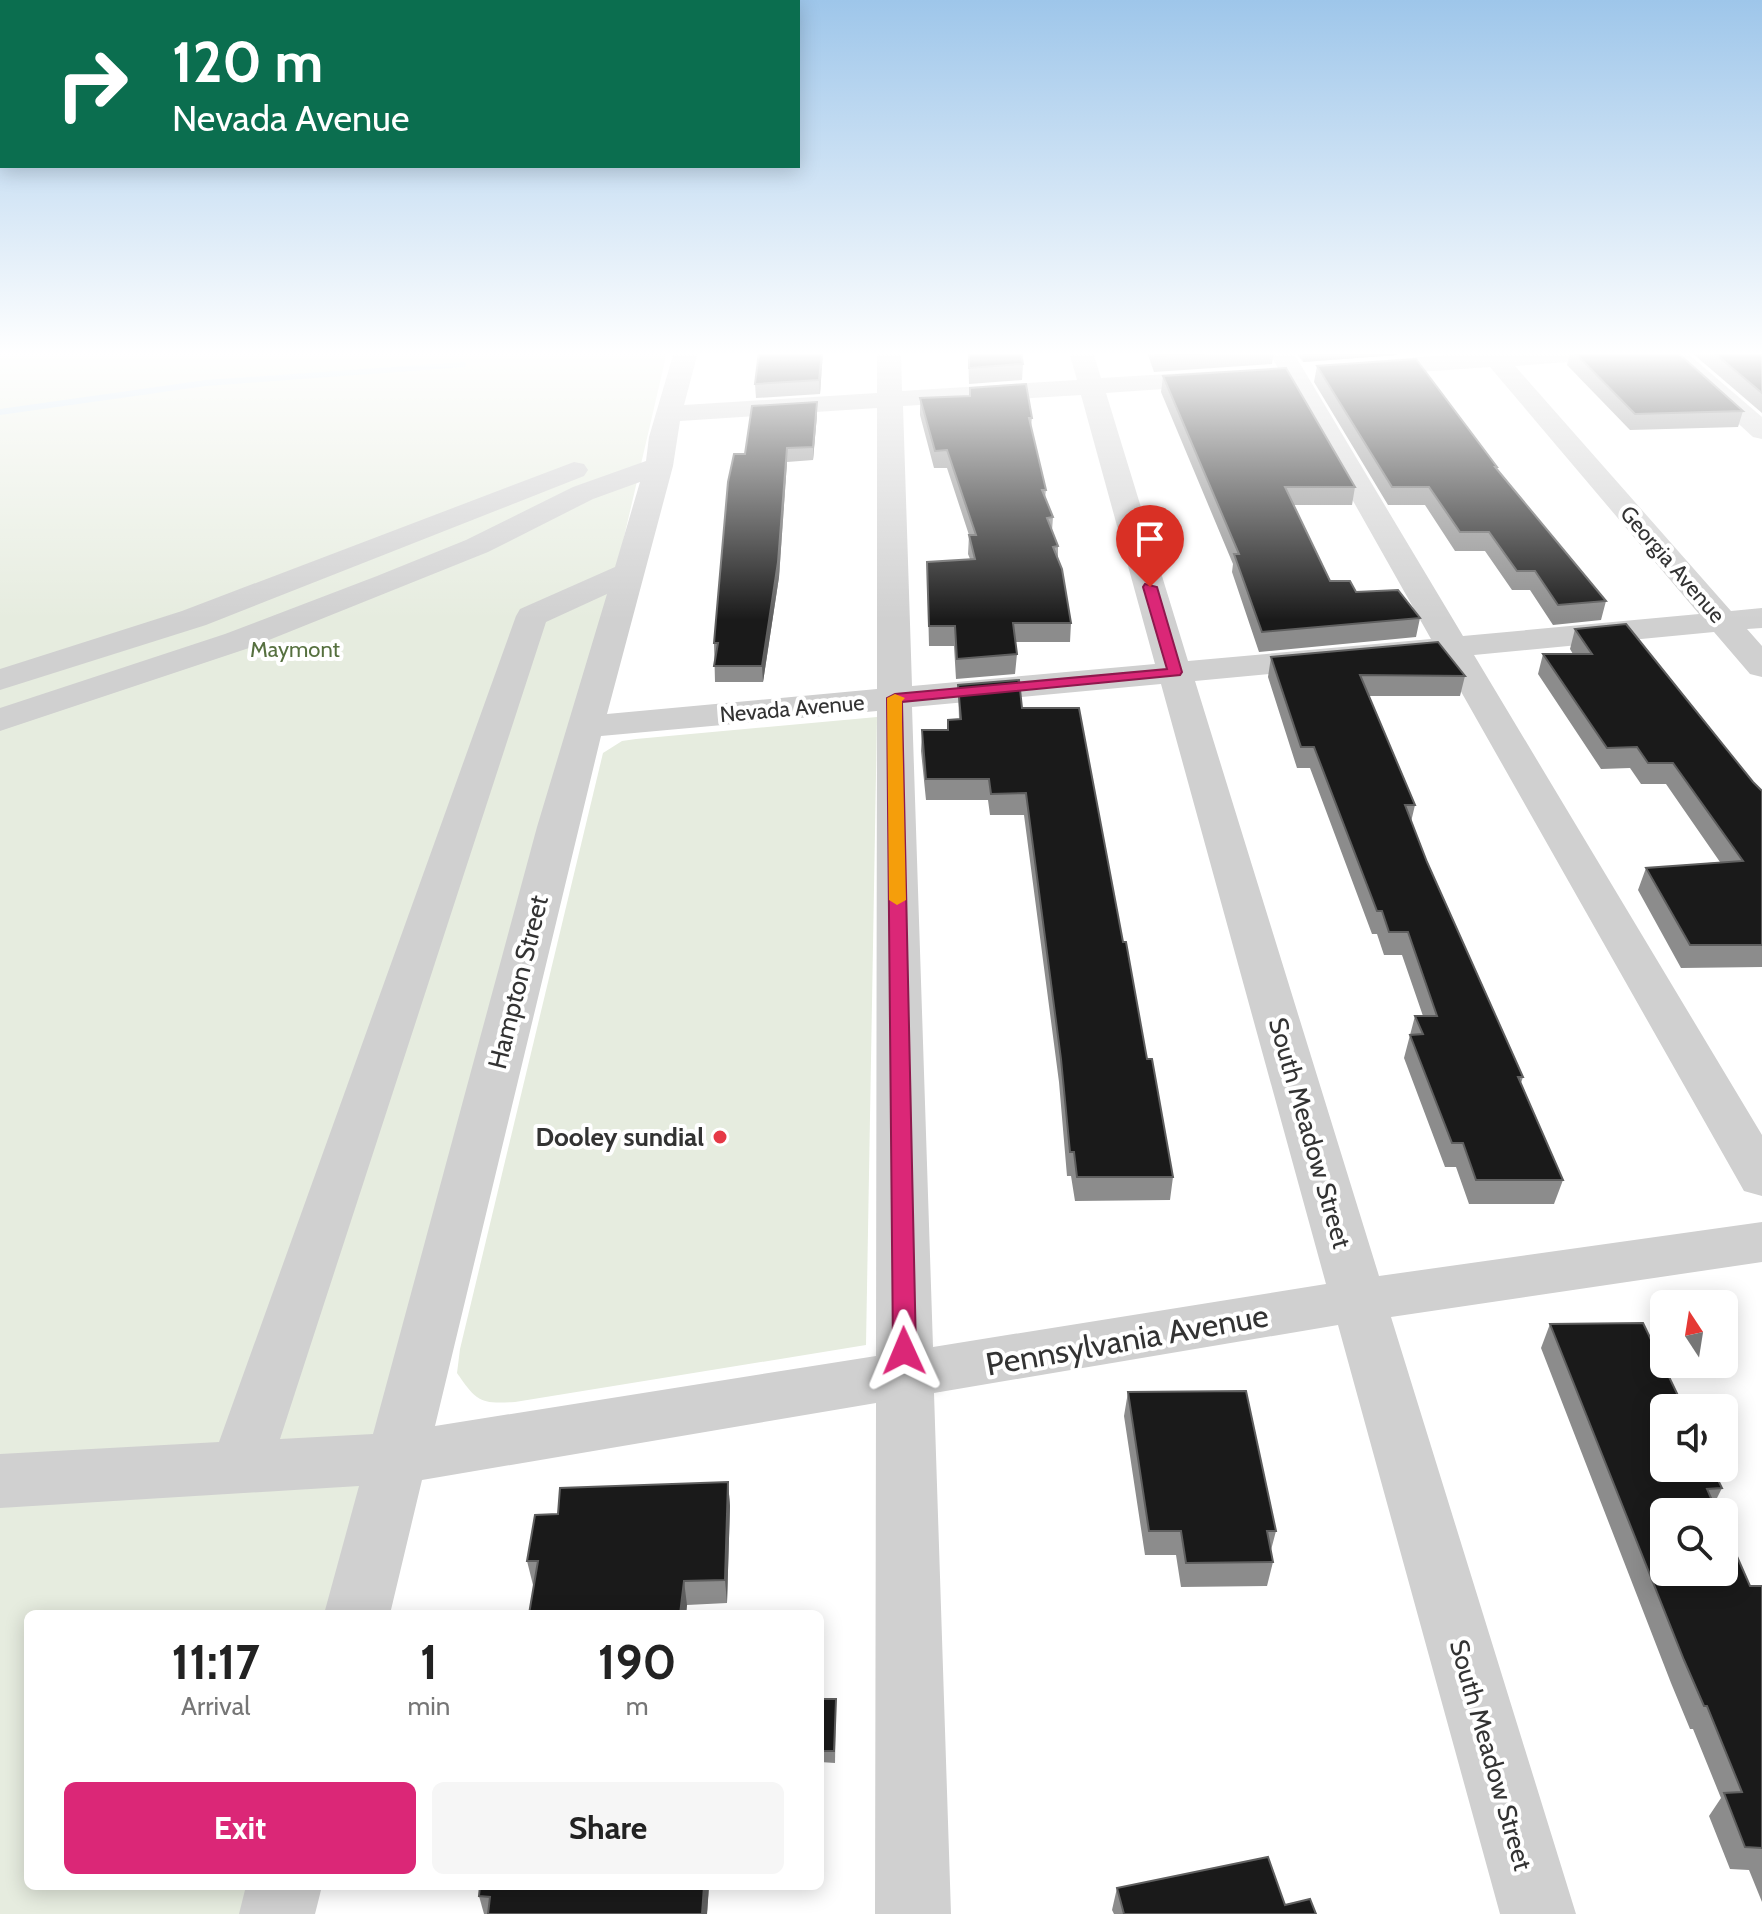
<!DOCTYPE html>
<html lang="en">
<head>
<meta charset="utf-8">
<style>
	body { margin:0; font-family:Cabin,sans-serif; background:#f6f6f6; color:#222; height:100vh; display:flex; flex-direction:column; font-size:30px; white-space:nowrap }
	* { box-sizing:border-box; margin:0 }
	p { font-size:26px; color:#767676 }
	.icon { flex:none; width:44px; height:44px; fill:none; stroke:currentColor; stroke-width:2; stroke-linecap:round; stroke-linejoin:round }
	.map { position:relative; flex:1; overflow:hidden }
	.sheet { position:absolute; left:24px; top:1610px; width:800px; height:280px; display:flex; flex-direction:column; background:#fff; border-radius:12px; box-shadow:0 4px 20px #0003 }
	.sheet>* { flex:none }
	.top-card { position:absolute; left:0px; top:0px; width:800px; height:168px; box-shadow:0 4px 20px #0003; background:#0b6e4f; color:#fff; overflow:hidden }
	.needle { width:52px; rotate:348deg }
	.tools { position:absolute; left:1650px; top:1290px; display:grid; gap:16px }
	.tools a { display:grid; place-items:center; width:88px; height:88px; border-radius:12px; background:#fff; box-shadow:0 4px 20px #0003; font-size:40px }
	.pin { position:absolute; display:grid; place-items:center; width:68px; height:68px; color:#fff; margin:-82px -34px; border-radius:50% 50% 50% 0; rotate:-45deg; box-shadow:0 0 8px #0007 }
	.pin .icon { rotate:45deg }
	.me { position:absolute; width:88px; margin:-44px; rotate:359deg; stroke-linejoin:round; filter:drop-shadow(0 0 6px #0008) }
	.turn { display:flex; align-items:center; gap:28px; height:168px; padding:0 40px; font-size:36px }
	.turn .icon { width:104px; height:104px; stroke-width:2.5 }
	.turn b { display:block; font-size:56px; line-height:68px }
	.eta { display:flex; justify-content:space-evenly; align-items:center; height:136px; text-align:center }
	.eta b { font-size:48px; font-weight:700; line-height:56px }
	.action { display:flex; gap:16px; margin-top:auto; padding:16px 40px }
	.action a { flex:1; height:92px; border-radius:12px; background:#db2777; color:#fff; font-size:32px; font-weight:700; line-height:92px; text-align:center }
	.action a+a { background:#f6f6f6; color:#222 }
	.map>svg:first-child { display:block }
	.green { fill:#e6ecdf }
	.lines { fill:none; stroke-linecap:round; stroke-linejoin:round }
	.stream { fill:#cfe2ee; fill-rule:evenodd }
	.minor { fill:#d0d0d0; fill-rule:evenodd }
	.wall { fill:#8c8c8c }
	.shaded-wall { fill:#5f5f5f }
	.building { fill:#1a1a1a; stroke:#5f5f5f; stroke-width:2 }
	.route { fill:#db2777; stroke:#8e194d; stroke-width:2 }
	.slow { fill:#f59e0b }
	.poi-dot { fill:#e63946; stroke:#fff; stroke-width:3 }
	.labels { text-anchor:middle; stroke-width:8; stroke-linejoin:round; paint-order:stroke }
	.far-street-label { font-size:22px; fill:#333; stroke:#fff }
	.far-park-label { font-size:22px; fill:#56703f; stroke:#fff }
	.street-label { font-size:26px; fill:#333; stroke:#fff }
	.poi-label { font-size:26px; font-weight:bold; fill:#333; stroke:#fff; text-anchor:end }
	.near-street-label { font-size:32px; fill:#333; stroke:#fff }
</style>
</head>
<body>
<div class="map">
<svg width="1762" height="1914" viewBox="0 0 1762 1914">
	<rect width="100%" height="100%" fill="#fff"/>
	<g class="green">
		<path d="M 0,352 L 667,352 L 374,1614 L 28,1614 L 28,1886 L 310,1886 L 304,1914 L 0,1914 Z"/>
		<path d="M 877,717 L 866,1345 L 515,1402 C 480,1404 477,1402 457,1373 L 460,1349 L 603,753 L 622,741 L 636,739 Z"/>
	</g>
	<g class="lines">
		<path class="stream" d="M 463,362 L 466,363 L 466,367 L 206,386 L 0,415 L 0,409 L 206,380 Z"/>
		<g class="minor">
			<path d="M 674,352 L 698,352 L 684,405 L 877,393 L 877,352 L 901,352 L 902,391 L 1077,380 L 1069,352 L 1093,352 L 1101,378 L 1220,371 L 1229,373 L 1232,378 L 1229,383 L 1220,385 L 1106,393 L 1188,661 L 1431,639 L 1269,352 L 1293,352 L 1463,636 L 1699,614 L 1490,367 L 1361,376 L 1352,374 L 1349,369 L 1352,364 L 1361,362 L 1478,352 L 1622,352 L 1618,357 L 1610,359 L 1515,366 L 1731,611 L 1762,608 L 1762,628 L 1747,629 L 1762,646 L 1762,677 L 1750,674 L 1714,632 L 1474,655 L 1762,1135 L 1762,1196 L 1744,1191 L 1442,658 L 1195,681 L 1379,1276 L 1762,1222 L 1762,1262 L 1391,1317 L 1576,1914 L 1500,1914 L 1338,1325 L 934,1393 L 951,1914 L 875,1914 L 876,1403 L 422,1480 L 390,1614 L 324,1614 L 359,1486 L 0,1508 L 0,1454 L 219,1442 L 516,616 L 520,609 L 615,567 L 640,482 L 593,499 L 488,552 L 249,648 L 0,731 L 0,708 L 225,634 L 377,576 L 466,540 L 573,487 L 646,461 L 649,437 ZM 1081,395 L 1155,664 L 912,686 L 903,406 ZM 877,408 L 877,689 L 607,714 L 673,466 L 680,421 ZM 607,594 L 537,827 L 373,1434 L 280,1439 L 546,622 ZM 1161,684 L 1326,1284 L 933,1347 L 912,707 ZM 877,711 L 876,1356 L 435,1426 L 601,736 Z"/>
			<path d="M 1660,352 L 1686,352 L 1762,417 L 1762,439 L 1753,437 Z"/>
			<path d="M 574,462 L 584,464 L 588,470 L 584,476 L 206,625 L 0,690 L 0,669 L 182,611 Z"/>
			<path d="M 246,1886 L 322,1886 L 315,1914 L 239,1914 Z"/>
		</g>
	</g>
	<g class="wall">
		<path d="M 759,352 L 823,352 L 820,394 L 756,398 L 755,384 Z"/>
		<path d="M 968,352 L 1021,352 L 1023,364 L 1022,380 L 969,384 Z"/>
		<path d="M 1147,352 L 1274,352 L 1272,364 L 1154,372 Z"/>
		<path d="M 1295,352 L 1397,352 L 1397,355 L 1303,362 Z"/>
		<path d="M 1570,352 L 1677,352 L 1743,411 L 1738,427 L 1630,430 L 1567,365 Z"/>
		<path d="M 1691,352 L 1762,352 L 1762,413 Z"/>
		<path d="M 1317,366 L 1497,467 L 1497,469 L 1606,601 L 1601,620 L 1553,625 L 1530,590 L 1512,590 L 1485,551 L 1455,551 L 1425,505 L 1388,505 L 1314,382 Z"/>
		<path d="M 1163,376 L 1355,487 L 1352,505 L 1294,505 L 1330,581 L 1420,618 L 1416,637 L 1259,652 L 1232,572 L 1233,564 L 1161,392 Z"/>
		<path d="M 920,398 L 1032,418 L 1031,428 L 1046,490 L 1045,498 L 1053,517 L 1052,531 L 1058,546 L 1058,558 L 1071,623 L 1070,642 L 1015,642 L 1017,654 L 1015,674 L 956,679 L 954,646 L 929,646 L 927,562 L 970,559 L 968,554 L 969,535 L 947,468 L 934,468 L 920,415 Z"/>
		<path d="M 817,415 L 813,460 L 787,462 L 779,577 L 763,682 L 715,682 L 714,643 L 745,454 Z"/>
		<path d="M 1575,629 L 1762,791 L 1762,967 L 1681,968 L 1638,890 L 1646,868 L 1720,862 L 1666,784 L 1641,784 L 1630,768 L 1601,769 L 1538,674 L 1543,654 L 1573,654 L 1570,649 Z"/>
		<path d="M 1271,657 L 1465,676 L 1460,696 L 1369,696 L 1415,805 L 1411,822 L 1427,862 L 1523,1077 L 1521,1083 L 1563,1180 L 1554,1204 L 1469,1204 L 1456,1167 L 1445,1167 L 1404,1058 L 1415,1016 L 1423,1016 L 1402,955 L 1384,955 L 1377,934 L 1372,934 L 1310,768 L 1297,768 L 1268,677 Z"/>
		<path d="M 958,685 L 1022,708 L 1123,942 L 1147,1059 L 1173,1177 L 1170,1200 L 1075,1201 L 1071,1176 L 1067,1176 L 1059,1082 L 1024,815 L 990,815 L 988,800 L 926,800 L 921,751 L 922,730 L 947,730 L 948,720 L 959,719 Z"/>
		<path d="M 1550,1324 L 1722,1488 L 1714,1504 L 1750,1586 L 1762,1586 L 1762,1902 L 1749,1870 L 1730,1869 L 1709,1816 L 1721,1798 L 1693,1729 L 1690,1729 L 1671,1683 L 1541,1348 Z"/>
		<path d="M 1128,1392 L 1276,1531 L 1271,1550 L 1273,1562 L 1267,1586 L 1181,1587 L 1176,1555 L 1145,1555 L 1124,1416 Z"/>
		<path d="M 728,1482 L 730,1506 L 727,1603 L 687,1605 L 686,1614 L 529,1614 L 534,1585 L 533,1585 L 527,1561 L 558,1514 Z"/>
		<path d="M 820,1699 L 836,1699 L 835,1763 L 820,1762 Z"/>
		<path d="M 709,1886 L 707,1914 L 484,1914 L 479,1896 Z"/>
		<path d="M 1117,1888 L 1285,1905 L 1316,1914 L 1114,1914 L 1112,1910 Z"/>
	</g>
	<g class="shaded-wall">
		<path d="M 822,352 L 823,352 L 820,394 L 819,380 Z"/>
		<path d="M 1304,352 L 1397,352 L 1397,355 L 1303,362 Z"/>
		<path d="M 817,402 L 817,415 L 813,460 L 813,447 Z"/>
		<path d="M 787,448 L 787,462 L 779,577 L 763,682 L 762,666 Z"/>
		<path d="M 728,1482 L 730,1506 L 727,1603 L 725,1580 Z"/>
		<path d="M 684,1581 L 687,1605 L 686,1614 L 680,1614 Z"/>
		<path d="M 704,1886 L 709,1886 L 707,1914 L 702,1914 Z"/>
	</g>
	<g class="building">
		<path d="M 759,352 L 822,352 L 819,380 L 755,384 Z"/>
		<path d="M 969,352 L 1021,352 L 1023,364 L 969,368 Z"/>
		<path d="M 1154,352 L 1224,352 L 1156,356 Z"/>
		<path d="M 1574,352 L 1677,352 L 1743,411 L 1635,414 Z"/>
		<path d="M 1713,352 L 1762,352 L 1762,393 Z"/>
		<path d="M 1416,359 L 1497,467 L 1495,467 L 1606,601 L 1558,605 L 1535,571 L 1517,571 L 1489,532 L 1460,532 L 1429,487 L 1392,487 L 1317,366 Z"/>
		<path d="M 1286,368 L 1355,487 L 1285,487 L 1330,581 L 1350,581 L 1356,592 L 1398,590 L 1420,618 L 1262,632 L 1234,554 L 1239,554 L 1163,376 Z"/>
		<path d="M 1026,384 L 1032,418 L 1029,418 L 1046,490 L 1042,490 L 1053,517 L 1047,518 L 1058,546 L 1053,547 L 1062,569 L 1071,623 L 1013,623 L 1017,654 L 957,659 L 955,626 L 929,626 L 927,562 L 975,559 L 969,535 L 976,535 L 947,450 L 935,451 L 920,398 L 970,396 L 970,388 Z"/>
		<path d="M 817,402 L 813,447 L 787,448 L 778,562 L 762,666 L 714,666 L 718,643 L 714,643 L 728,482 L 734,454 L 745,454 L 752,406 Z"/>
		<path d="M 1626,624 L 1753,782 L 1762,791 L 1762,945 L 1690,945 L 1646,868 L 1743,861 L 1673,763 L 1648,763 L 1637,747 L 1607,748 L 1543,654 L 1592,654 L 1575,629 Z"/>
		<path d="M 1438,642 L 1465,676 L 1360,675 L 1415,805 L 1405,805 L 1427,862 L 1523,1077 L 1518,1077 L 1563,1180 L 1476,1180 L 1463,1143 L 1452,1143 L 1410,1035 L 1423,1034 L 1415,1016 L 1437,1016 L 1408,932 L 1389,932 L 1382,911 L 1377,911 L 1314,747 L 1301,747 L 1271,657 Z"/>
		<path d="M 1019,680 L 1022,708 L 1079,708 L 1123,942 L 1126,942 L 1147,1059 L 1152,1059 L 1173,1177 L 1077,1177 L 1074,1152 L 1070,1152 L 1061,1059 L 1026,793 L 991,794 L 989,779 L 926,779 L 922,730 L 948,730 L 948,720 L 961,719 L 958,685 Z"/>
		<path d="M 1643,1323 L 1684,1408 L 1664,1408 L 1664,1468 L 1712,1468 L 1722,1488 L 1707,1489 L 1717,1512 L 1664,1512 L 1664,1572 L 1724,1572 L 1724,1527 L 1750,1586 L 1762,1586 L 1762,1848 L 1745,1847 L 1724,1793 L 1742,1792 L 1707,1706 L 1704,1706 L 1684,1660 L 1550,1324 Z"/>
		<path d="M 1246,1391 L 1276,1531 L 1267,1531 L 1273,1562 L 1186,1563 L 1181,1531 L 1149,1531 L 1128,1392 Z"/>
		<path d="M 728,1482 L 725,1580 L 684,1581 L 680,1614 L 529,1614 L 538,1561 L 527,1561 L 535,1515 L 558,1514 L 560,1488 Z"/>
		<path d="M 820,1699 L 836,1699 L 834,1751 L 820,1751 Z"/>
		<path d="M 1268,1857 L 1285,1905 L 1310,1899 L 1316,1914 L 1124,1914 L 1117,1888 Z"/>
		<path d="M 480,1886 L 704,1886 L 702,1914 L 488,1914 L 490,1897 L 479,1896 Z"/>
	</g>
	<linearGradient id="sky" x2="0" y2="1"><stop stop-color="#9ec6ea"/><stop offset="0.57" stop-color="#fff"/><stop offset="1" stop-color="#fff" stop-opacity="0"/></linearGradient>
	<rect width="1762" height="620" fill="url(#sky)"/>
	<path class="route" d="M 1145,584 L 1157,587 L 1182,672 L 1180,675 L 902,702 L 916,1351 L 913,1357 L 904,1360 L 896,1357 L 893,1351 L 887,698 L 895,694 L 1167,669 L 1143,587 Z"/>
	<path class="slow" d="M 895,694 L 905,698 L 902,701 L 902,722 L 906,900 L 897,905 L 889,900 L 887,698 Z"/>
	<circle class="poi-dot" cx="720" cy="1137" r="8"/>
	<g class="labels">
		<g class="far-street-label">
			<text transform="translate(1673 564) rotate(49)" y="8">Georgia Avenue</text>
			<text transform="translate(792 708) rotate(-5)" y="8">Nevada Avenue</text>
		</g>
		<g class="far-park-label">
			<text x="295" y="657">Maymont</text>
		</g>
		<g class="street-label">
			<text transform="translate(518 982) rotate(-76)" y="9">Hampton Street</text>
			<text transform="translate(1310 1133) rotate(74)" y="9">South Meadow Street</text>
			<text transform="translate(1491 1755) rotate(74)" y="9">South Meadow Street</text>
		</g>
		<g class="poi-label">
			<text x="704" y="1146">Dooley sundial</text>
		</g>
		<g class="near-street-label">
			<text transform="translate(1127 1340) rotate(-10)" y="11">Pennsylvania Avenue</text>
		</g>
	</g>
</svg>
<div class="tools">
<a><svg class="needle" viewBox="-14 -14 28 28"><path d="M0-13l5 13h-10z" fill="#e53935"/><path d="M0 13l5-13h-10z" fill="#767676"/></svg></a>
<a><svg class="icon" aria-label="sound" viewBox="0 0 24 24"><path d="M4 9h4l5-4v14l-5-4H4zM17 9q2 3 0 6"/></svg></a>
<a><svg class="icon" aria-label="search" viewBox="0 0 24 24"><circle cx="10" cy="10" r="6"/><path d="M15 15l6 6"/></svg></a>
</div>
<div class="pin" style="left:1150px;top:587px;background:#d93025"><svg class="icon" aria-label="arrive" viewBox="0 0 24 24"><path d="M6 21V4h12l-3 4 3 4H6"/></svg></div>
<svg class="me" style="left:904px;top:1351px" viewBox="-20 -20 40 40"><path d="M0-17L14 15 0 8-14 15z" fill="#db2777" stroke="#fff" stroke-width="4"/></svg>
<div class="top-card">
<div class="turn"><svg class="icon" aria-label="right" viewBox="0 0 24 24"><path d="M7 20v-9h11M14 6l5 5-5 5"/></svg><div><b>120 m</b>Nevada Avenue</div></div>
</div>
<section class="sheet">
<div class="eta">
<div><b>11:17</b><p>Arrival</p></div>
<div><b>1</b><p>min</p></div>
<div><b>190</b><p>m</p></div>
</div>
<div class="action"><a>Exit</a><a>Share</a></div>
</section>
</div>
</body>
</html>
